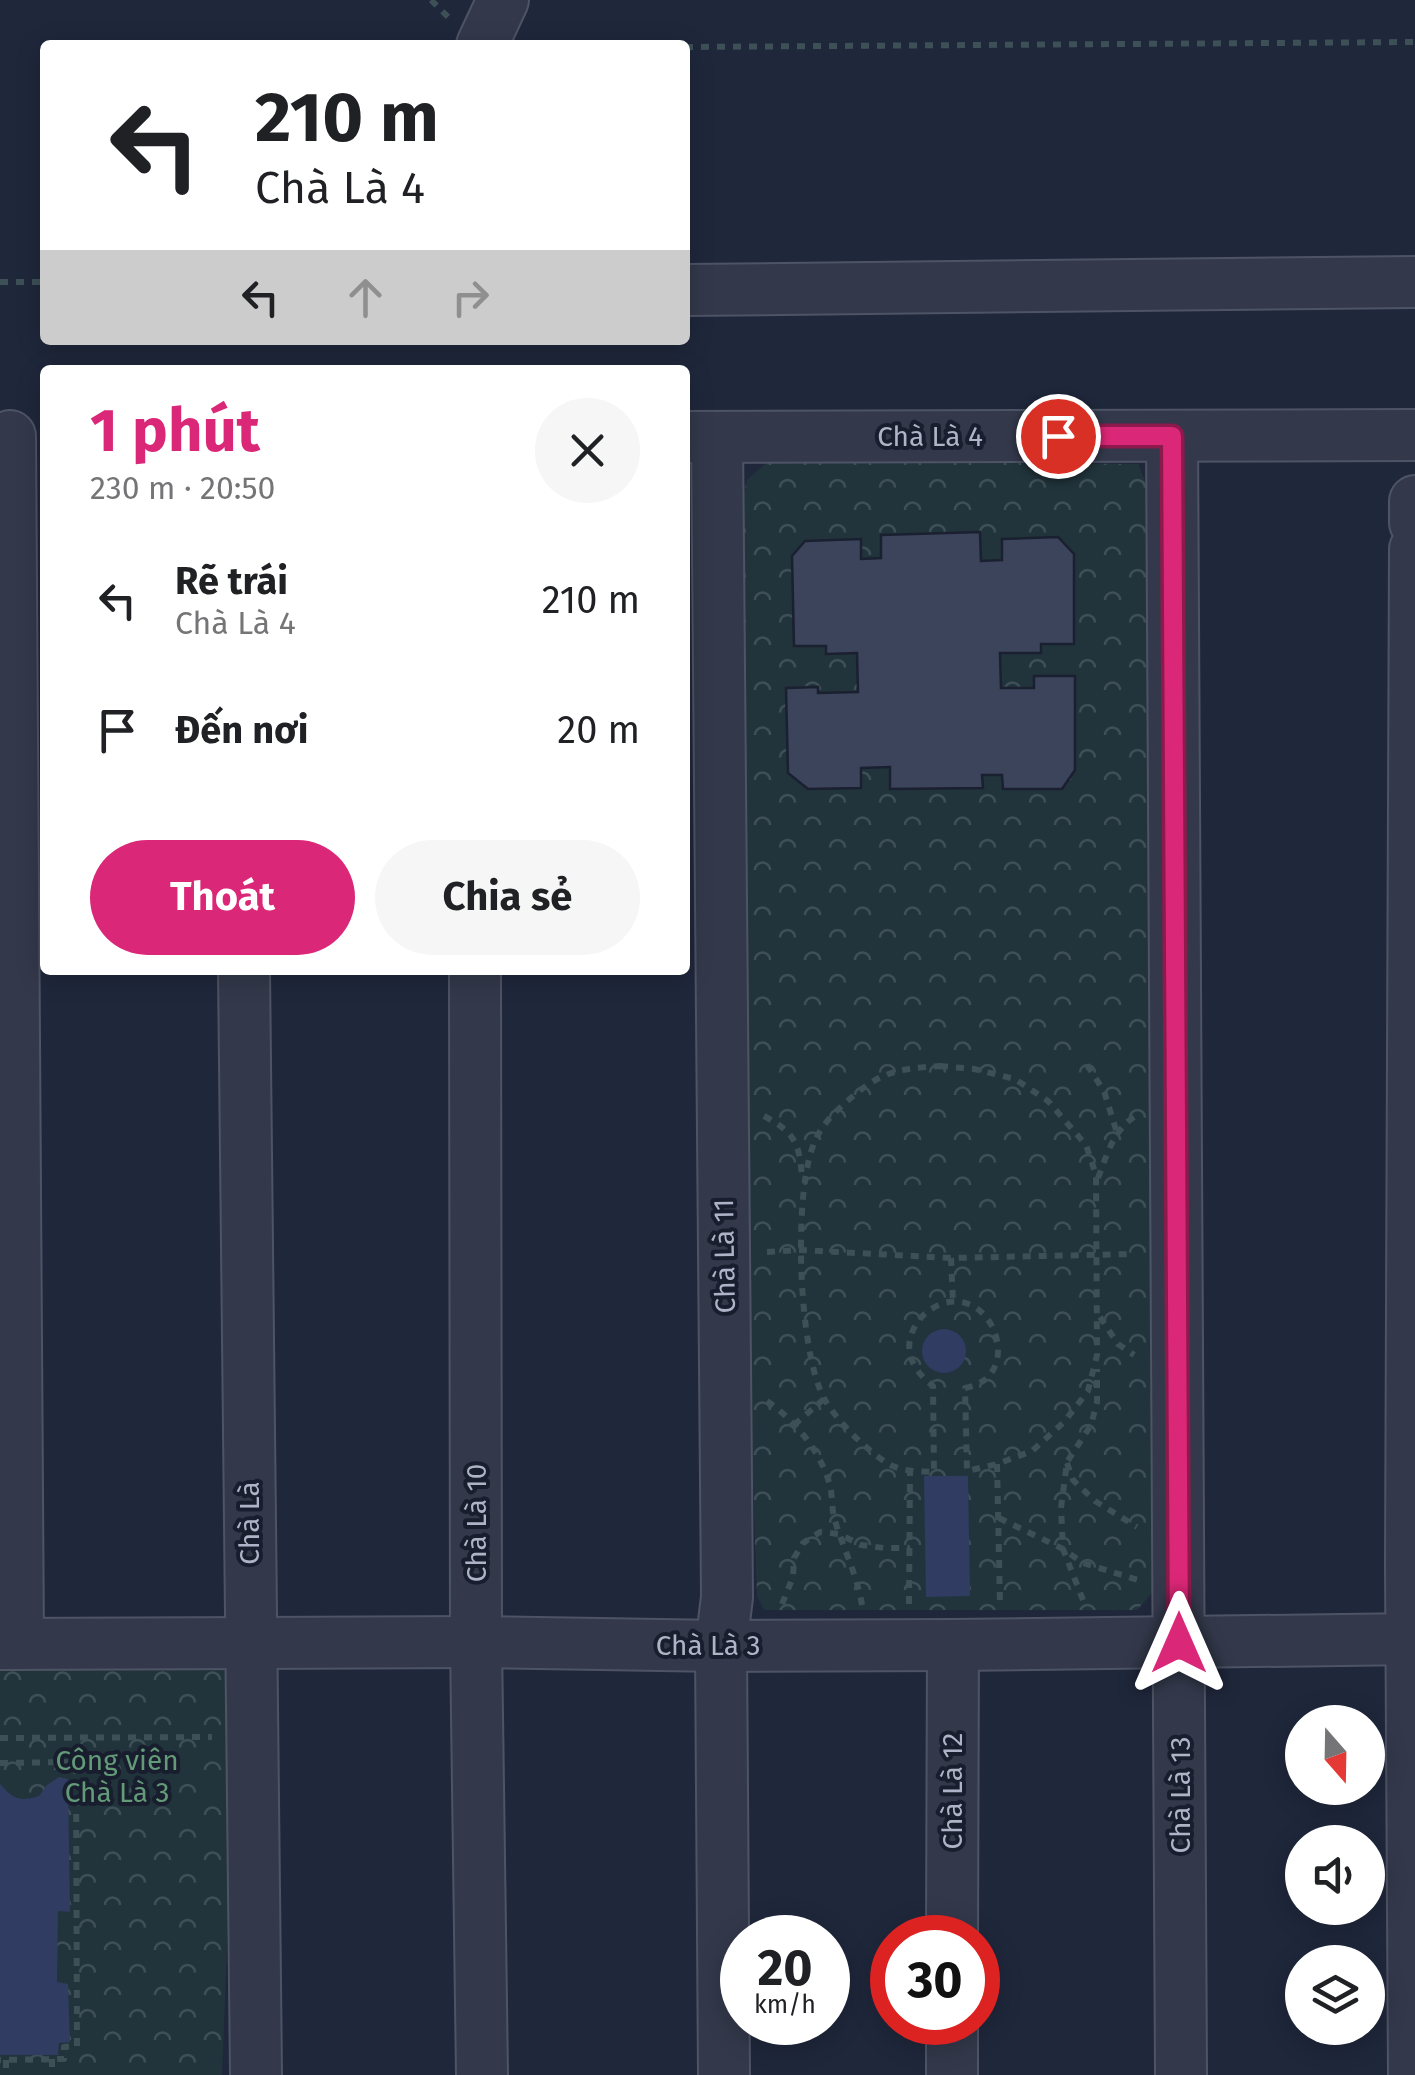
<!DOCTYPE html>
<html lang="vi">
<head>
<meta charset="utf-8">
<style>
	body { margin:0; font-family:"Fira Sans",sans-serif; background:#f6f6f6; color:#202124; height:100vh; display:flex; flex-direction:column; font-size:38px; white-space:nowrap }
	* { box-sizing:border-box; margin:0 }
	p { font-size:32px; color:#757577 }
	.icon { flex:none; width:55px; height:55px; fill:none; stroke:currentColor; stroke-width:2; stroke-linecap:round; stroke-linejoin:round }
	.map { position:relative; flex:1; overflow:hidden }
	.drawer { position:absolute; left:40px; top:365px; width:650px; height:610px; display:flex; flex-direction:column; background:#fff; border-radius:10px; box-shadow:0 5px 25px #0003 }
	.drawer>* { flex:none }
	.top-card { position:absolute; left:40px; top:40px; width:650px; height:305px; border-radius:10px; box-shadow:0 5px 25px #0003; background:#fff; color:#202124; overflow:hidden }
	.needle { width:65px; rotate:160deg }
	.buttons { position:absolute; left:1285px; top:1705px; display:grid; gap:20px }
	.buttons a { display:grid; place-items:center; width:100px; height:100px; border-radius:50%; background:#fff; box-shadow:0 5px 25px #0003; font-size:50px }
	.speed { position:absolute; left:720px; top:1915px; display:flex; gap:20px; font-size:50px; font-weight:700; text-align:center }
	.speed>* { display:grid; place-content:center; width:130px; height:130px; border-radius:50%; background:#fff; box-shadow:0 5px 25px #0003; line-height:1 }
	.speed small { font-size:25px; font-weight:400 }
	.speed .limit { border:15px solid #d22; background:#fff; color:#111 }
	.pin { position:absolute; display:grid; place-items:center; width:85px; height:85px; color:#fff; margin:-42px; border:5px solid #fff; border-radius:50%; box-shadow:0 2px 10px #0007 }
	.me { position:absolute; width:110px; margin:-55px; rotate:0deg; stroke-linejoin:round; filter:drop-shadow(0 0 8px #0008) }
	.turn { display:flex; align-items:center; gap:35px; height:210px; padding:0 50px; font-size:45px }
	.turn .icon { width:130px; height:130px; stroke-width:2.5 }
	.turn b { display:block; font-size:70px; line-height:85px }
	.lanes { display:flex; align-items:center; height:95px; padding:0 50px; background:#0003; justify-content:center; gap:50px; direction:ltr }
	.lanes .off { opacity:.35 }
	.round { display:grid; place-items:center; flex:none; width:105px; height:105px; border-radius:52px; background:#f6f6f6 }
	.summary { display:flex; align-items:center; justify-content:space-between; height:170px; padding:0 50px }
	h1 { font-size:60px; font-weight:700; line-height:75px; color:#db2777 }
	.primary-button { display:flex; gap:20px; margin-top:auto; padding:20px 50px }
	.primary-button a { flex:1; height:115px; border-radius:60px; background:#db2777; color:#fff; font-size:40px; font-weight:700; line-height:115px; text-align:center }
	.primary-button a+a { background:#f6f6f6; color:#202124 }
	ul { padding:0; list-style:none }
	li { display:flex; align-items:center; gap:30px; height:130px; padding:0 50px }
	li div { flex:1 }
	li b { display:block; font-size:38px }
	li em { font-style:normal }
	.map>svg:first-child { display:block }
	.forest { fill:url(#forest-crowns) }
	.water { fill:#303c61 }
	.building { fill:#3b445b; stroke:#1b2031; stroke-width:2.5 }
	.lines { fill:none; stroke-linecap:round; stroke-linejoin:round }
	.minor-casing { stroke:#4e5465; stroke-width:54 }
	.path { stroke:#3c5056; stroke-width:6; stroke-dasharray:8 8; stroke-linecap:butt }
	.minor { stroke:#33394b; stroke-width:50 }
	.route-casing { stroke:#8e194d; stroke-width:25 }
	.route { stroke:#db2777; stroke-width:18 }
	.labels { text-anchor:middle; stroke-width:8; stroke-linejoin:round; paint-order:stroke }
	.street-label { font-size:28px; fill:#aeb4c7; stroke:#191e2f }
	.park-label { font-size:28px; fill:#639a78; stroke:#191e2f }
</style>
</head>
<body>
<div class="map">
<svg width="1415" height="2075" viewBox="0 0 1415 2075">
	<defs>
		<pattern id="forest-crowns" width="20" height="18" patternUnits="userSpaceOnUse" patternTransform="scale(2.5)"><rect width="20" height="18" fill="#21343c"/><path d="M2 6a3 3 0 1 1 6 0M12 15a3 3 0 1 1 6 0" fill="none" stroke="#3f4f57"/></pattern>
	</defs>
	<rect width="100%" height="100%" fill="#1f273b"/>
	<g class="forest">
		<path d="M 769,461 L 1138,464 L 1151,494 L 1158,1586 L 1137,1610 L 764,1610 L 757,1596 L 745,1253 L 737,521 L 747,480 Z"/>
		<path d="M 238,1653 L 222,2075 L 0,2075 L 0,1664 Z"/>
	</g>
	<g class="water">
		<circle cx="944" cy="1351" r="22"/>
		<path d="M 924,1476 L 968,1476 L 970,1596 L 926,1597 Z"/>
		<path d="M 59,1777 L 68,1779 L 70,1912 L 58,1911 L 57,1982 L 68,1984 L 70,2042 L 59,2043 L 58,2055 L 0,2055 L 0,1784 C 13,1799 20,1802 39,1796 L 47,1785 Z"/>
	</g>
	<path class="building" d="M 980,532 L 981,561 L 1002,560 L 1002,539 L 1058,537 L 1074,554 L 1074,644 L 1041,644 L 1041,653 L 1000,653 L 1001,688 L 1034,688 L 1034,676 L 1075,676 L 1075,770 L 1062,789 L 1003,789 L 1002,775 L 982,775 L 983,788 L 890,789 L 890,767 L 861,768 L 861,788 L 808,789 L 788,773 L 786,688 L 818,687 L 818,693 L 858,692 L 857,653 L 826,654 L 826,646 L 794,646 L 792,556 L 805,541 L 861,539 L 861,559 L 881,558 L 881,535 Z"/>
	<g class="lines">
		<g class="minor-casing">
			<g id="minor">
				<path d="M 482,45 L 503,0"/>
				<path d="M 685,290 L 1415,282"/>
				<path d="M 10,436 L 18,1644"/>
				<path d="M 1172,436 L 1181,2075"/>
				<path d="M 685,437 L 1415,435"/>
				<path d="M 717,437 L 727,1597 L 721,1646 L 724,2075"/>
				<path d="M 1415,501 L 1415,523"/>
				<path d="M 244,970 L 256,2075"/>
				<path d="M 475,970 L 476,1642 L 482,2075"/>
				<path d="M 0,1644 L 476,1642 L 721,1646 L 953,1645 L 1415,1639"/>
				<path d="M 952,1938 L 953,1645"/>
				<path d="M 952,2075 L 952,2022"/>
				<path d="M 1414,2075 L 1411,1565 L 1415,549"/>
			</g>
		</g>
		<g class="path">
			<path d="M 431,0 L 448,17"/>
			<path d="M 685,47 L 1415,42"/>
			<path d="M 0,282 L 45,282"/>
			<path d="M 1087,1065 L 1104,1091 L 1117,1133"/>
			<path d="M 940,1066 L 974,1069 L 1015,1079 L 1048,1101 L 1086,1145 L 1096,1175 L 1097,1355 L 1088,1391 L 1064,1422 L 1032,1451 L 997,1464 L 967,1471 L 965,1388 C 1029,1377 990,1275 933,1308 C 921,1315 913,1326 910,1339 C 906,1359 918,1374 933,1386 L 934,1472 C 919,1471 902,1472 889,1464 C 868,1452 837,1421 825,1400 C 798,1354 792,1186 816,1139 C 822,1125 834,1113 845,1103 C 880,1072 894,1069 940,1066 Z"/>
			<path d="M 764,1116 C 795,1133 799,1142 802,1177"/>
			<path d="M 1098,1178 C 1107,1155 1113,1131 1134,1117"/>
			<path d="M 767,1252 L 800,1250 L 951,1258 L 1134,1254"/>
			<path d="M 951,1258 L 953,1303"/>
			<path d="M 1100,1317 L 1118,1344 L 1134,1355"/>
			<path d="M 767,1401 C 794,1420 819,1449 829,1482 C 833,1494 831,1508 835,1521 C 844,1550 857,1575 862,1605"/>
			<path d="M 794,1425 L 824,1399"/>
			<path d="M 1067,1463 L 1073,1480 L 1095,1501 L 1137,1527"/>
			<path d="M 997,1464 L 1000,1604"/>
			<path d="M 999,1518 L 1063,1549 L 1083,1563 L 1138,1580"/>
			<path d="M 1083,1600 L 1063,1549 L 1061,1508 L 1067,1462 L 1091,1425 L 1097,1402 L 1097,1369"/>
			<path d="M 782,1604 L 793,1577 L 794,1558 L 803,1543 L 820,1532 L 839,1534 L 861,1545 L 884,1548 L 910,1548"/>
			<path d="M 909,1604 L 910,1471"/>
			<path d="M 0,1738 L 212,1737"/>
			<path d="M 0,1763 L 76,1762 L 77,2046 L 64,2047 L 64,2059 L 0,2060"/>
			<path d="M 52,2059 L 52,2075"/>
			<path d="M 6,2060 L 6,2075"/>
		</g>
		<use href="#minor" class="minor"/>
	</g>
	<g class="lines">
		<g class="route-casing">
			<path id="route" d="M 1058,436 L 1172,436 L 1179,1643"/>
		</g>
		<use href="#route" class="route"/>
	</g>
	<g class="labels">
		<g class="street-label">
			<text x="930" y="446">Chà Là 4</text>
			<text transform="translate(724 1256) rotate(-91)" y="10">Chà Là 11</text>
			<text transform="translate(249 1523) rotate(-90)" y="10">Chà Là</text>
			<text transform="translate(476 1523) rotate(-90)" y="10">Chà Là 10</text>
			<text x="708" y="1655">Chà Là 3</text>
			<text transform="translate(952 1791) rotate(-90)" y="10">Chà Là 12</text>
			<text transform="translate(1180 1795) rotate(-90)" y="10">Chà Là 13</text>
		</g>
		<g class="park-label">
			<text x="117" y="1770">Công viên<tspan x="117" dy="32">Chà Là 3</tspan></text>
		</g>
	</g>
</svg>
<div class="buttons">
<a><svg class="needle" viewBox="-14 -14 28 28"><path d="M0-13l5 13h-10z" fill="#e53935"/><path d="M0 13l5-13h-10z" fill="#757577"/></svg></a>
<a><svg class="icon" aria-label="sound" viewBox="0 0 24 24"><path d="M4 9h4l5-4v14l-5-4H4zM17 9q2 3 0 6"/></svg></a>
<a><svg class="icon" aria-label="layers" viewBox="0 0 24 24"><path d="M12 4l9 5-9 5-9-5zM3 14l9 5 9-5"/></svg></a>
</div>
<div class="speed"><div>20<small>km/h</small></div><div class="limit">30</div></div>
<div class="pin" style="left:1058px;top:436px;background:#d93025"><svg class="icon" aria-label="arrive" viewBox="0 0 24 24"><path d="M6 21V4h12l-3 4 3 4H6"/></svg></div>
<svg class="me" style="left:1179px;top:1643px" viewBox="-20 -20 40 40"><path d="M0-17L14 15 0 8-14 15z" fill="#db2777" stroke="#fff" stroke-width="4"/></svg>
<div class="top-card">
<div class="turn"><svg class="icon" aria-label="left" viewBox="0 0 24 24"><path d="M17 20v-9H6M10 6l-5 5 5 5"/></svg><div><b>210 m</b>Chà Là 4</div></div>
<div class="lanes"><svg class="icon" aria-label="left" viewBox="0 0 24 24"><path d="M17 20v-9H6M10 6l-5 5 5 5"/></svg><svg class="icon off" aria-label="ahead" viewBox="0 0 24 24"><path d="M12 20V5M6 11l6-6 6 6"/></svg><svg class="icon off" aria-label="right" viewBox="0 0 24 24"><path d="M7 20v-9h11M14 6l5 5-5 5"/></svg></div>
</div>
<section class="drawer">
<div class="summary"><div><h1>1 phút</h1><p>230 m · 20:50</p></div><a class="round"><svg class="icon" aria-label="close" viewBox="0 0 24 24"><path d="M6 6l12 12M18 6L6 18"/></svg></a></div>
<ul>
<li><svg class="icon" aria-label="left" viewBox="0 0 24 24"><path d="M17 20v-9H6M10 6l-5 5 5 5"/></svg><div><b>Rẽ trái</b><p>Chà Là 4</p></div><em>210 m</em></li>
<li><svg class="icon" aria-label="arrive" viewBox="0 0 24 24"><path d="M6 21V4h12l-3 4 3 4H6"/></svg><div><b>Đến nơi</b></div><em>20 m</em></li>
</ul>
<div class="primary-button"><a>Thoát</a><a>Chia sẻ</a></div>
</section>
</div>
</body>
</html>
